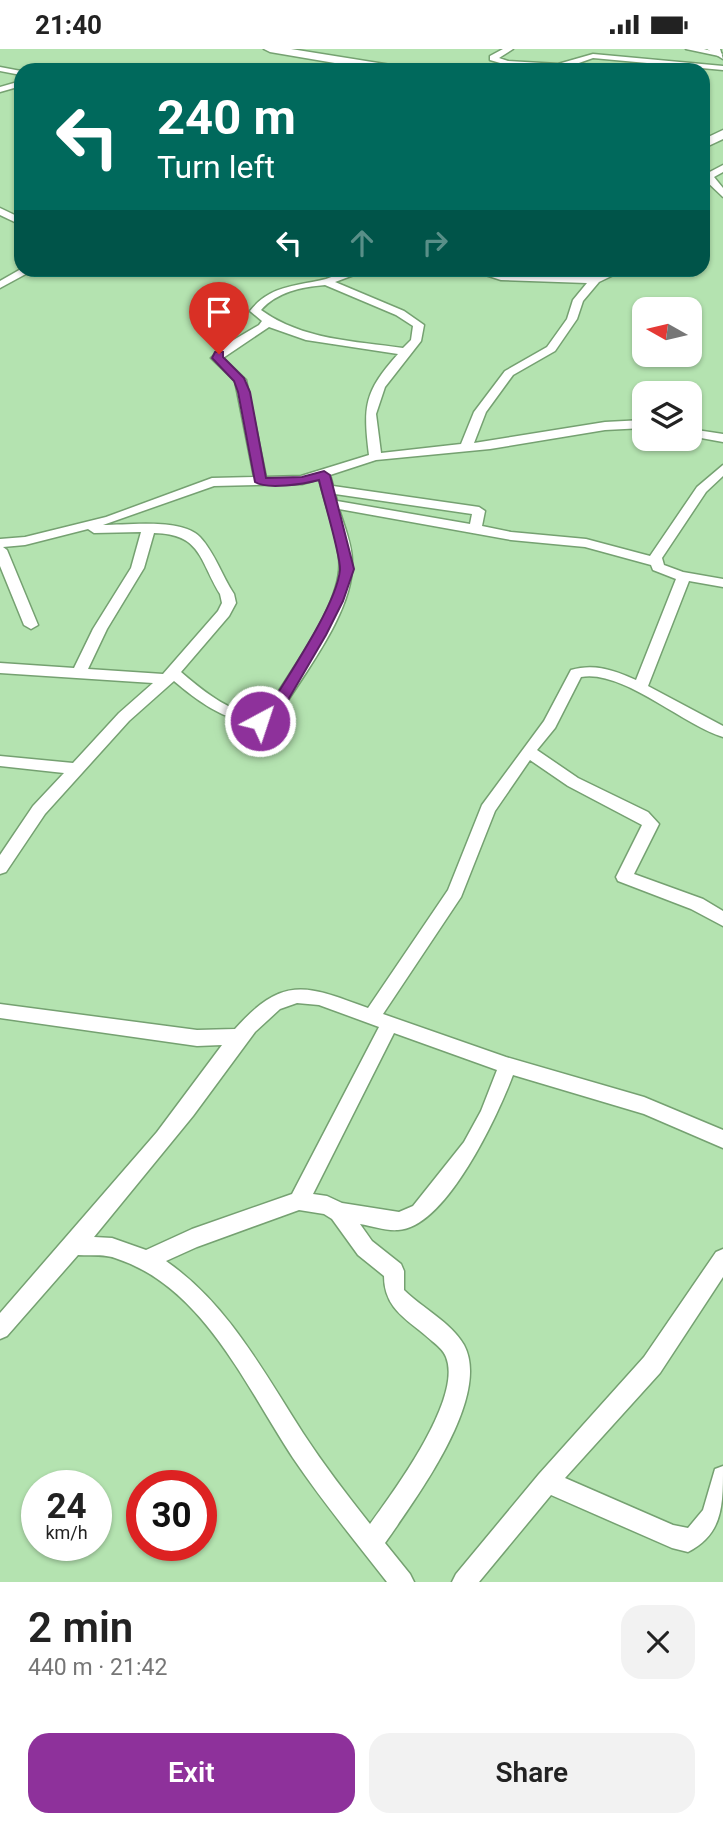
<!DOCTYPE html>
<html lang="en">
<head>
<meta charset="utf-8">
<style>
	body { margin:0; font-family:Roboto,sans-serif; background:#f2f2f2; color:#222; height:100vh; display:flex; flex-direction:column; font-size:26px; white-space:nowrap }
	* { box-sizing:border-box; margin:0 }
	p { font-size:23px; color:#767676 }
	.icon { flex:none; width:38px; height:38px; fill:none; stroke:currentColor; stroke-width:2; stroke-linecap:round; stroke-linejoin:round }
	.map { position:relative; height:1533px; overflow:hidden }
	.drawer { display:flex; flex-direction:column; background:#fff; flex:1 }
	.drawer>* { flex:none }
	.banner { position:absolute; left:14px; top:14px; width:696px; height:214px; border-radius:21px; box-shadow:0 2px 5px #0004; background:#00695c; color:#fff; overflow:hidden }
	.needle { width:46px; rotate:278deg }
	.controls { position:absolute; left:632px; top:248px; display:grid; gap:14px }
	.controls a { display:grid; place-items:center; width:70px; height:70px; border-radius:14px; background:#fff; box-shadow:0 2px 5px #0004; font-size:35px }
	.speed { position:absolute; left:21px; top:1421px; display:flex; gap:14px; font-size:35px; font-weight:700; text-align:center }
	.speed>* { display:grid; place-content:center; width:91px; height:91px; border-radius:50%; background:#fff; box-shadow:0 2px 5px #0004; line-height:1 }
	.speed small { font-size:18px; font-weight:400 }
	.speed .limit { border:10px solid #d22; background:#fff; color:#111 }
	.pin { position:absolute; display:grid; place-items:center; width:60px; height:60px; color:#fff; margin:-72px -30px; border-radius:50% 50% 50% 0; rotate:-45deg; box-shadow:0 0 7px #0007 }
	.pin .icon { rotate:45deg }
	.me { position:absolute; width:77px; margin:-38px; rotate:40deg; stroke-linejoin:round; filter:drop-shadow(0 0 5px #0008) }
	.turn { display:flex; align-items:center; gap:24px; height:147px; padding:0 28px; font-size:32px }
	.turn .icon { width:91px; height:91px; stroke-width:2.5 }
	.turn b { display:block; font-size:49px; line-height:60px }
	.lanes { display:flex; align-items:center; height:66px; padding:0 28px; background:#0003; justify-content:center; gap:35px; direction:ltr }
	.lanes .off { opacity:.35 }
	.round { display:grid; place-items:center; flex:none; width:74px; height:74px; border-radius:21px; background:#f2f2f2 }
	.summary { display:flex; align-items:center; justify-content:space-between; height:119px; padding:0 28px }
	h1 { font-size:42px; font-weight:600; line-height:52px }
	.cta { display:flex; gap:14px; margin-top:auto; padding:14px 28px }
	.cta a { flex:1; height:80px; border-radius:21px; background:#8e319b; color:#fff; font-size:28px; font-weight:600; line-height:80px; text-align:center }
	.cta a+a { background:#f2f2f2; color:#222 }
	.status { display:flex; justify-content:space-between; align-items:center; height:49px; padding:0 35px; background:#fff; direction:ltr }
	.status svg { height:19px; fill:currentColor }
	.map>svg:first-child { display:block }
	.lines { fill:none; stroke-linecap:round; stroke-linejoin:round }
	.street-casing { stroke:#75a171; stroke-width:3 }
	.secondary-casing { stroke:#75a171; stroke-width:3 }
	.street { fill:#fff; fill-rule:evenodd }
	.secondary { fill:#fff; fill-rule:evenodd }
	.route { fill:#8e319b; stroke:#5c2065; stroke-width:2 }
</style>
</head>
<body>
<div class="status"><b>21:40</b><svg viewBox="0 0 49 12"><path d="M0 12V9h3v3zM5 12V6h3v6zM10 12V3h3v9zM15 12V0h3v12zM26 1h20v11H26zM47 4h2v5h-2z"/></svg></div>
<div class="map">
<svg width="723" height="1533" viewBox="0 0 723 1533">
	<rect width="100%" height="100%" fill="#b4e3b0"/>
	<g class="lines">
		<g class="street-casing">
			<g id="street">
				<path d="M 503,0 L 513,0 L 499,9 L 508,12 L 558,15 L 593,5 L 723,17 L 723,21 L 593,9 L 559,21 L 548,21 L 507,16 L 490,11 L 490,7 Z"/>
				<path d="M 686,0 L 704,0 L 723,5 L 719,7 Z"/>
				<path d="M 0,18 L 21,22 L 21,26 L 0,22 Z"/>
				<path d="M 21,32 L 21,37 L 0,43 L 0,38 Z"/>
				<path d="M 723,116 L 723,123 L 714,128 L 723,139 L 723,148 L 704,130 L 704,126 Z"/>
				<path d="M 0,159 L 21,169 L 21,176 L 0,166 Z"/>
				<path d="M 21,220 L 35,220 L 0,239 L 0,232 Z"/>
				<path d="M 353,220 L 370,220 L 335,233 L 404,262 L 424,276 L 421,292 L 385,338 L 376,365 L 381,404 L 461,395 L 474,363 L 505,322 L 547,298 L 567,270 L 573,251 L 587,234 L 501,231 L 467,220 L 485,220 L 501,225 L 594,228 L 611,220 L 626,220 L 599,233 L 583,252 L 577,270 L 555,302 L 513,326 L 486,363 L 474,394 L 605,373 L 644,371 L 644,379 L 605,381 L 490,400 L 376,411 L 330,426 L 333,437 L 479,458 L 485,462 L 482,477 L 511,483 L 586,490 L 650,507 L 697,438 L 723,416 L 723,427 L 706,443 L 662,509 L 664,516 L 683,523 L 723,530 L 723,538 L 689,532 L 648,637 L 723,677 L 723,688 C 683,676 622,620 581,628 L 555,679 L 537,701 L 578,729 L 648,763 L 659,775 L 634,825 L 703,850 L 723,862 L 723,877 L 691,860 L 618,832 L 616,828 L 642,776 L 568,737 L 530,711 L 495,762 L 461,848 L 383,965 L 506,1008 L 644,1048 L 723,1081 L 723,1099 L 644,1065 L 513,1026 C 498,1066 446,1179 398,1181 C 386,1182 372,1177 360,1175 L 372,1192 L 401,1215 L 404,1222 L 404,1241 C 422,1259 451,1273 464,1296 C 492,1348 415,1451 385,1494 L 410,1525 L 414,1533 L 387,1533 C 355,1492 322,1452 293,1409 C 246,1338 203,1237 115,1209 C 104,1205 90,1207 78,1206 L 7,1287 L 0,1290 L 0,1264 L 157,1083 L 222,996 L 197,997 L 0,969 L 0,955 L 197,981 L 235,980 C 283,926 306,936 368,959 L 448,841 L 482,756 L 544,672 L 571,621 C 594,614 614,621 636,631 L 676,530 L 653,521 L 651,516 L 585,498 L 511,491 L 339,460 C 344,477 352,495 352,512 C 355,563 300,629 275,672 C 238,682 201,655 174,632 L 129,672 L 45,765 L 6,823 L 0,825 L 0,806 L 33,757 L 64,724 L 0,717 L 0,707 L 73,714 L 119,664 L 153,634 L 0,624 L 0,614 L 74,619 L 93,580 L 131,519 L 141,483 L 94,484 L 88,480 L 25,496 L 3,498 L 7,501 L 38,576 L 31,580 L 24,576 L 0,517 L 0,490 L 25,488 L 106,468 L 212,429 L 254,428 L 235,332 L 211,309 L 225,296 L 259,276 L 262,272 L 250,262 C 270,236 297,237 326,230 C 335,227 344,223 353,220 ZM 325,236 L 396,266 L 413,277 L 411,291 L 403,299 C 355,292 302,291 261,261 C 277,243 301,238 325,236 ZM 269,278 L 306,291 L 398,305 C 364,343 363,357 369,406 L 301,427 L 266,428 L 246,331 L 223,309 ZM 319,430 C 325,455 336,483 339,509 C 345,553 287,626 265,664 C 237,671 201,640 181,623 L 229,567 L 236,554 L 234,545 C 222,527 215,504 200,488 C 182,469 128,476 103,476 L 214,437 L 302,435 ZM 335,445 L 472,465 L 470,475 L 337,452 ZM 154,484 C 201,485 199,510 220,545 L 222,554 L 218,562 L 163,625 L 88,620 L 107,580 L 144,519 ZM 297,954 L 319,956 L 379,978 L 292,1145 L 192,1180 L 146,1201 L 112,1189 L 94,1188 L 193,1067 L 255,983 L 280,960 ZM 394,984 L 497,1021 L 481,1062 L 464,1093 L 413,1157 L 399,1163 L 342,1154 L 327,1147 L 313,1145 ZM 299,1161 L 324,1165 L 332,1170 L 358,1206 L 384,1227 C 384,1261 409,1271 432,1292 C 437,1296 444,1302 446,1308 C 463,1349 394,1442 370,1475 C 347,1446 324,1416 303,1384 C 263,1322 228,1255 166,1212 L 197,1198 Z"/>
				<path d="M 690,380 L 723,385 L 723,393 L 690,387 Z"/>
				<path d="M 723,1200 L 723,1228 L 660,1324 L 565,1429 L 673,1476 L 688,1479 L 703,1461 L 715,1420 L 723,1417 C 723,1457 723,1485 688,1503 L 672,1499 L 551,1446 L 479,1533 L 452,1533 L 456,1525 L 539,1425 L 644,1308 L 716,1203 Z"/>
			</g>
		</g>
		<g class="secondary-casing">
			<g id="secondary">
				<path d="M 264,0 L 291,0 L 397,17 L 403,21 L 376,21 L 270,3 Z"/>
				<path d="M 707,0 L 720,0 L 723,10 Z"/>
				<path d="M 723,81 L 723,90 L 704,99 L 704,90 Z"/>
			</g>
		</g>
		<use href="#street" class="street"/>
		<use href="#secondary" class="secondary"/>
	</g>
	<path class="route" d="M 215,303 L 223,303 L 223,308 L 244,329 L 250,343 L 266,429 L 302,428 L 324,422 L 330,426 L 354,520 L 343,552 L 326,586 L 278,668 L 275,672 L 260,677 L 253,672 L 265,665 C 285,631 336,558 340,521 C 341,507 323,449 319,431 C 304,435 267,441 255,433 L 238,343 L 234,332 L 212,309 Z"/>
</svg>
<div class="controls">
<a><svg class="needle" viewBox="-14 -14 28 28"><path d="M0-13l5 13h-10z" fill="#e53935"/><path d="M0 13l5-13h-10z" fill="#767676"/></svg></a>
<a><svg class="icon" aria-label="layers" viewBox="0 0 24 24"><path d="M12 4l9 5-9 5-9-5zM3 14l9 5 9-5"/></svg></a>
</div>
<div class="speed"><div>24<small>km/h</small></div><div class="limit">30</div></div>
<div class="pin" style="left:219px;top:305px;background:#d93025"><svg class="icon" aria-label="arrive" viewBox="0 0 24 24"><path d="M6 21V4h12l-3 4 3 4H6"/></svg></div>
<svg class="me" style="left:260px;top:672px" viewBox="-20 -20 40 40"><circle r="17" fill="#8e319b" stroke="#fff" stroke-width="3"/><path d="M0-11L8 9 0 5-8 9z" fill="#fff"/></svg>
<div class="banner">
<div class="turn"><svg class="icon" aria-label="left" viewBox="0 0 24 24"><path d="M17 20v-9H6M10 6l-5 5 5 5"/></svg><div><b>240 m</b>Turn left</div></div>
<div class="lanes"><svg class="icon" aria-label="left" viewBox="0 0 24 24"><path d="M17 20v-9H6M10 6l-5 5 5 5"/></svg><svg class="icon off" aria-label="ahead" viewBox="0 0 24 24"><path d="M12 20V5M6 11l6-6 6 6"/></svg><svg class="icon off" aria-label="right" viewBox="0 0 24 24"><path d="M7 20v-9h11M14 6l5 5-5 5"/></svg></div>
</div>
</div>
<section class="drawer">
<div class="summary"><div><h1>2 min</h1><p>440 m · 21:42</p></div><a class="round"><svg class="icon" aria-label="close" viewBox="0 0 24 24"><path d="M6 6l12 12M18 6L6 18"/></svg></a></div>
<div class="cta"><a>Exit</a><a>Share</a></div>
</section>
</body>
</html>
